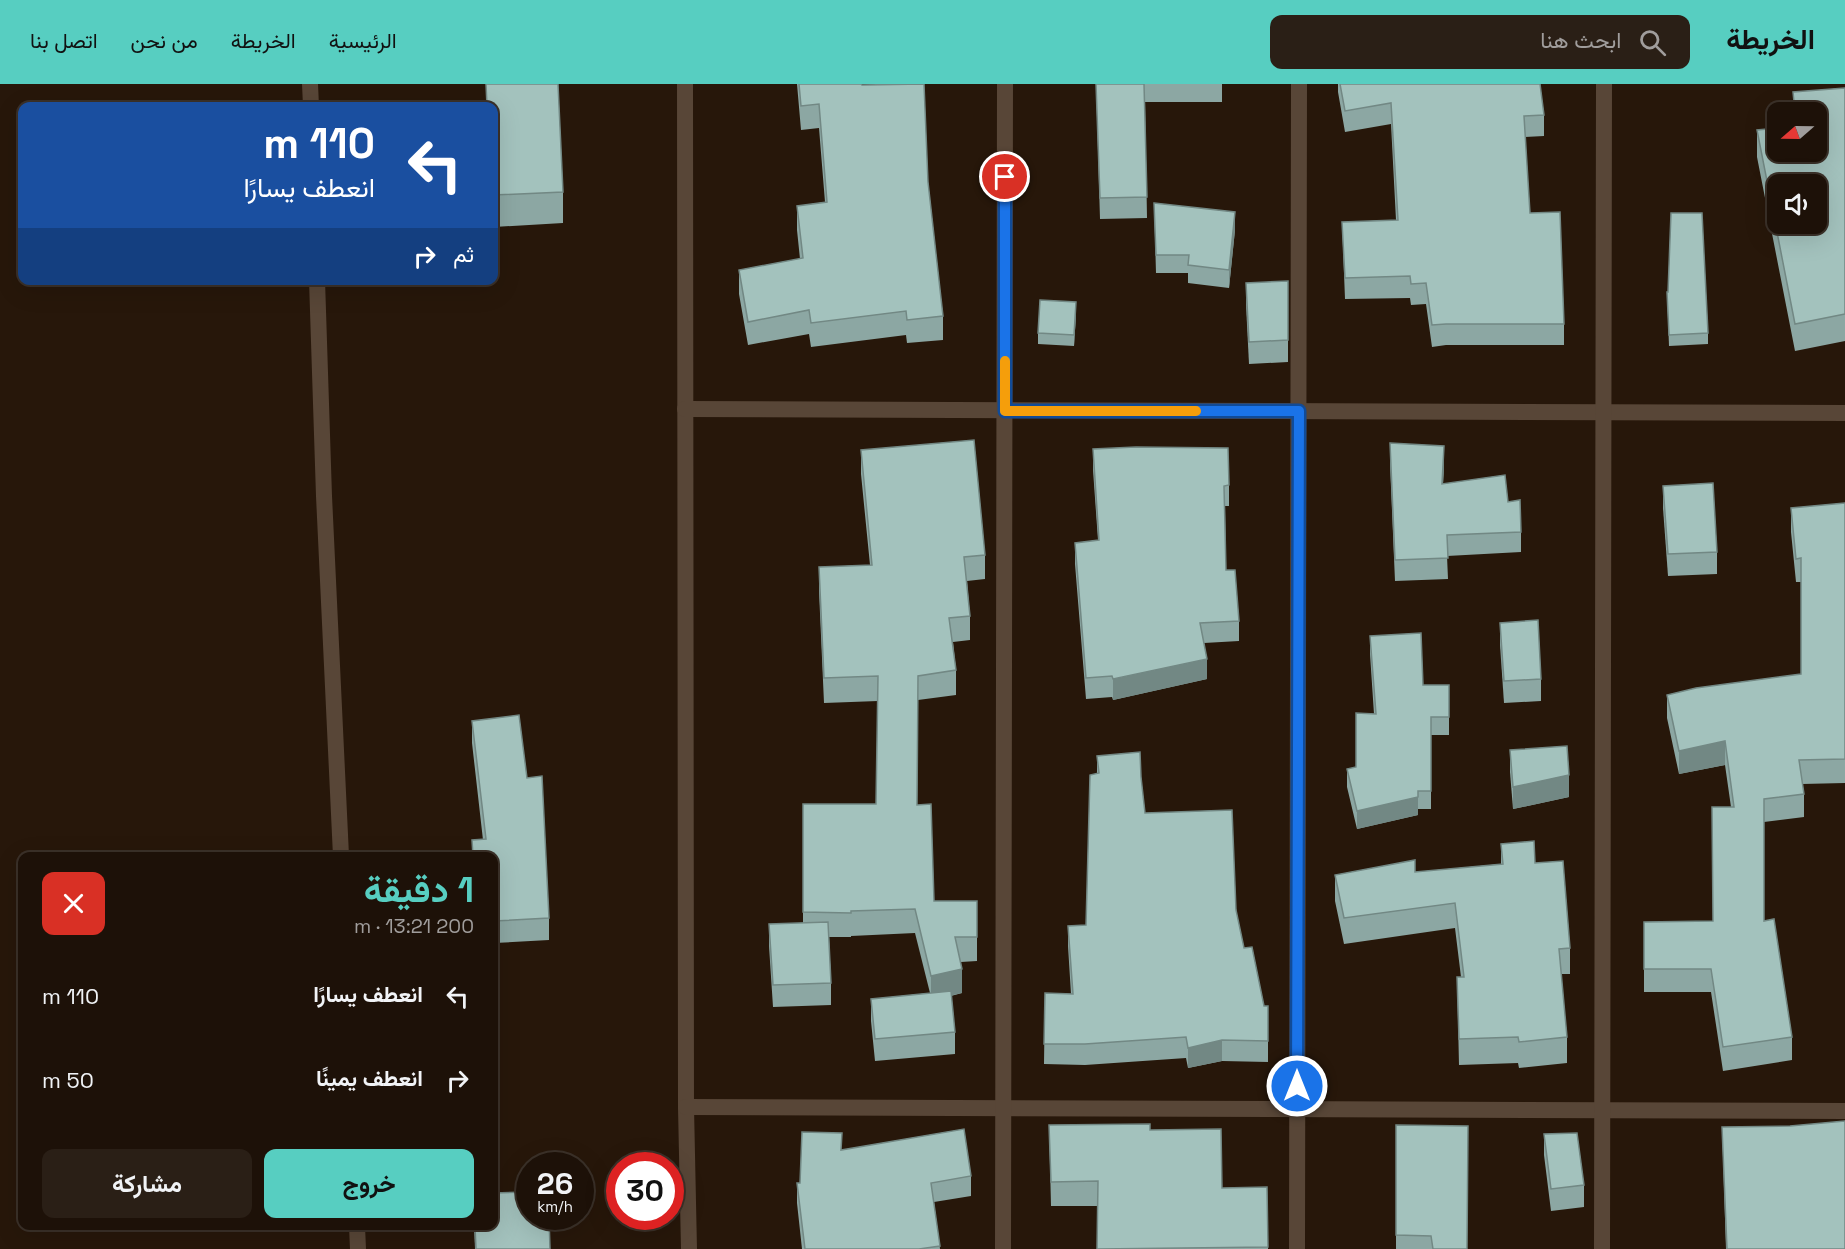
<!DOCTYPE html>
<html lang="ar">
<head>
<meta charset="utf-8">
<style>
	body { margin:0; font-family:"Space Grotesk",Vazirmatn,sans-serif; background:#2a1f16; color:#f1f3f6; direction:rtl; height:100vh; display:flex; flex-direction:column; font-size:22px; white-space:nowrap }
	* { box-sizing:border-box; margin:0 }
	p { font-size:20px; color:#a09d9c }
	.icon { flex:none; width:33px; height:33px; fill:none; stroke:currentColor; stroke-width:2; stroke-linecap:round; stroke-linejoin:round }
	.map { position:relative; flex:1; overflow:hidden; direction:ltr }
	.side { position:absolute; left:18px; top:768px; width:480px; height:378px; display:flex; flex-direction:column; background:#1d1108; border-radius:12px; box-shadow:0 6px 24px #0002,0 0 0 2px #3b3129; direction:rtl }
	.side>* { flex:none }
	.top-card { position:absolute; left:18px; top:18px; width:480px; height:183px; border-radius:12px; box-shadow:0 6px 24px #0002,0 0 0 2px #3b3129; direction:rtl; background:#1a4fa0; color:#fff; overflow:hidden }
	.needle { width:39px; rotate:250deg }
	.tools { position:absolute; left:1767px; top:18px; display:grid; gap:12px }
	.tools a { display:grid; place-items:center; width:60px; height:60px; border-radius:12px; background:#1d1108; box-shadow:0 6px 24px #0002,0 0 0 2px #3b3129; font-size:30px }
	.speed { position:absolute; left:516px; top:1068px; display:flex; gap:12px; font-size:30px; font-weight:700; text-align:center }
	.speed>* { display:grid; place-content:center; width:78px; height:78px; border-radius:50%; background:#1d1108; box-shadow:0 6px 24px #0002,0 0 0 2px #3b3129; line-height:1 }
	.speed small { font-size:15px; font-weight:400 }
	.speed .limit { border:9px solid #d22; background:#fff; color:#111 }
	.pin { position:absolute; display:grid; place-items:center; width:51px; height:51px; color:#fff; margin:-26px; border:3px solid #fff; border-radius:50%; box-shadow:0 2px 6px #0007 }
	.me { position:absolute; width:66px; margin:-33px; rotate:0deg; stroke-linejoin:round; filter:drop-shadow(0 0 4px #0008) }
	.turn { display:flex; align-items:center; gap:21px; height:126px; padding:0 24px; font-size:27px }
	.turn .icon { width:78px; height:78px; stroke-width:2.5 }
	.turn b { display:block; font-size:42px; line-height:51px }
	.then { display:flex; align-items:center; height:57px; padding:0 24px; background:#0003; gap:12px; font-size:22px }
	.round { display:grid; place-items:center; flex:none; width:63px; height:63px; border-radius:12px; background:#2a1f16 }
	.head { display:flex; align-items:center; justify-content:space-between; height:102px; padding:0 24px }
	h1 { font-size:36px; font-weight:700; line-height:45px; color:#57cec1 }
	.primary-button { display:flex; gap:12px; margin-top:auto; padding:12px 24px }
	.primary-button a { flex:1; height:69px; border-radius:12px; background:#57cec1; color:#111; font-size:24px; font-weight:700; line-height:69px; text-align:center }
	.primary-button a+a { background:#2a1f16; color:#f1f3f6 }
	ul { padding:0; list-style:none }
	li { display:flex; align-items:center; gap:18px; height:84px; padding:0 24px }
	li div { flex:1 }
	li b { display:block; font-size:22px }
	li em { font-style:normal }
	header { display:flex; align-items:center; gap:36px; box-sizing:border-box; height:84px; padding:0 30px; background:#57cec1; color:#111 }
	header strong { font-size:28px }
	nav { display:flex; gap:33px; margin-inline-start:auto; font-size:21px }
	.search { width:420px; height:54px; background:#2a1f16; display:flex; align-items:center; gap:15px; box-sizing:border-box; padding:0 21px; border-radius:12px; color:#a09d9c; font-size:22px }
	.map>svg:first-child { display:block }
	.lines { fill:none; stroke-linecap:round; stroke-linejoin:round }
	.minor { stroke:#584637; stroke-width:16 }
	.wall { fill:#8ca7a3 }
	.shaded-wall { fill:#728884 }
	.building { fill:#a3c2bd; stroke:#728884; stroke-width:1.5; fill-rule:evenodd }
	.route-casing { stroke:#114b97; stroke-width:15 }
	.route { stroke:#1a73e8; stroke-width:10 }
	.slow { stroke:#f59e0b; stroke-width:10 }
</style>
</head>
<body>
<header>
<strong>الخريطة</strong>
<div class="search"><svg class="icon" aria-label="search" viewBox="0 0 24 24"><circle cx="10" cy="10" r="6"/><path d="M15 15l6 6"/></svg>ابحث هنا</div>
<nav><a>الرئيسية</a><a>الخريطة</a><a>من نحن</a><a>اتصل بنا</a></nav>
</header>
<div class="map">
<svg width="1845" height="1165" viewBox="0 0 1845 1165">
	<rect width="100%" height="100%" fill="#27170a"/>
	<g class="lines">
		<g class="minor">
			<path d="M 310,0 L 311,22"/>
			<path d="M 685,0 L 686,1023 L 689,1165"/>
			<path d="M 317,196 L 324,412 L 341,772"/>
			<path d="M 685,325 L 1845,329"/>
			<path d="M 686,1023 L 1845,1027"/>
			<path d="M 357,1142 L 358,1165"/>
			<path d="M 1003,1165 L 1005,0"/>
			<path d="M 1297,1165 L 1299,0"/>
			<path d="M 1602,1165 L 1604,0"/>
		</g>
	</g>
	<g class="wall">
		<path d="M 486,0 L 563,108 L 563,139 L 494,143 L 494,22 L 486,22 Z"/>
		<path d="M 797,0 L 861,0 L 928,98 L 943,232 L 943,256 L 907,259 L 906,251 L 811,263 L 809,250 L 748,261 L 739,210 L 739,186 L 800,175 L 797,146 L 797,122 L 825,118 L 819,44 L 801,46 Z"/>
		<path d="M 1096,0 L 1222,0 L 1222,18 L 1145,18 L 1147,134 L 1100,135 Z"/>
		<path d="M 1338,0 L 1540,0 L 1544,31 L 1544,52 L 1525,53 L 1530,129 L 1564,240 L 1564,261 L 1446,261 L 1432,263 L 1426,220 L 1411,221 L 1410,214 L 1345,215 L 1342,138 L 1396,136 L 1391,40 L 1345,48 L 1338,8 Z"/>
		<path d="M 1845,4 L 1845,257 L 1795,267 L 1757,73 L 1757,46 L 1778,68 L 1816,28 L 1793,28 L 1793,8 Z"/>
		<path d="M 1154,119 L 1235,146 L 1229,204 L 1188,199 L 1188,189 L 1156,189 Z"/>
		<path d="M 1288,197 L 1288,278 L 1249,280 L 1246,221 L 1246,199 Z"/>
		<path d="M 1667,208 L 1708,249 L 1708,260 L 1669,262 Z"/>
		<path d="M 1076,230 L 1074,262 L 1038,260 L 1038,249 Z"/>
		<path d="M 1390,359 L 1444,383 L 1443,399 L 1508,418 L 1521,448 L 1521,468 L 1447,472 L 1448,495 L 1395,497 L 1390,380 Z"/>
		<path d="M 1093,365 L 1229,401 L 1229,422 L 1225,422 L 1226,486 L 1239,537 L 1239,557 L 1204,559 L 1207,595 L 1113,616 L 1112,613 L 1086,615 L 1075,480 L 1075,459 L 1098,456 L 1093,386 Z"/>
		<path d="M 861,366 L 985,471 L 985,495 L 967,497 L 970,532 L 970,556 L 953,558 L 956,586 L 956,611 L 918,616 L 917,721 L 934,817 L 977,817 L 977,877 L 961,878 L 962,909 L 951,912 L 955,948 L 955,970 L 875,977 L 871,937 L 871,915 L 930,909 L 915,849 L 851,852 L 851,853 L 829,853 L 831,899 L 831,921 L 773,923 L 769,862 L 769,840 L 803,839 L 803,720 L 876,720 L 878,617 L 824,619 L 819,507 L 819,483 L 870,481 L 861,390 Z"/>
		<path d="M 1663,402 L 1717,468 L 1717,490 L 1668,492 L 1663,424 Z"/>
		<path d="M 1845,419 L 1845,699 L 1802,700 L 1804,710 L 1804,733 L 1764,738 L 1764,837 L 1792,953 L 1792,976 L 1723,987 L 1711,908 L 1644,908 L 1644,838 L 1713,837 L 1731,723 L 1725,681 L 1679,690 L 1667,634 L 1667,611 L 1801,590 L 1801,498 L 1796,498 L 1791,448 L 1791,424 Z"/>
		<path d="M 1500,539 L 1541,595 L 1541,617 L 1504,619 L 1500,561 Z"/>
		<path d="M 1370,552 L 1423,601 L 1449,601 L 1449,651 L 1431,651 L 1431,725 L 1418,725 L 1418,731 L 1357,745 L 1347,703 L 1347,685 L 1356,683 L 1374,630 L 1370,570 Z"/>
		<path d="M 472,637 L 527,694 L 549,834 L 549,856 L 494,859 L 494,772 L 472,772 L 472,756 L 483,756 L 472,659 Z"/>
		<path d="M 1510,666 L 1569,713 L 1513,725 L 1510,688 Z"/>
		<path d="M 1097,672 L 1141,693 L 1145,729 L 1236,826 L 1244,864 L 1264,922 L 1268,922 L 1268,978 L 1222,977 L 1188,984 L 1186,974 L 1085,981 L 1044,980 L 1045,909 L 1071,910 L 1068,862 L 1068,842 L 1086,841 L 1097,690 Z"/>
		<path d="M 1501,760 L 1535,779 L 1570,864 L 1570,890 L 1561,890 L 1567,953 L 1567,979 L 1519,984 L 1518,979 L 1459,981 L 1457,893 L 1461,893 L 1455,844 L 1344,860 L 1335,817 L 1335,791 L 1415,788 L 1501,780 Z"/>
		<path d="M 1049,1041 L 1150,1046 L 1222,1104 L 1267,1103 L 1268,1165 L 1097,1165 L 1098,1122 L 1051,1122 Z"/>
		<path d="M 1396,1041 L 1467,1165 L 1396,1165 Z"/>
		<path d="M 1790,1042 L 1845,1165 L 1726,1165 L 1722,1043 Z"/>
		<path d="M 1544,1050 L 1584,1101 L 1584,1123 L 1551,1127 L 1544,1071 Z"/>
		<path d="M 842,1066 L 971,1092 L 971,1112 L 934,1118 L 940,1165 L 802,1165 L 797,1119 L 797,1099 L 800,1099 Z"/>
		<path d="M 474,1142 L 494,1142 L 550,1165 L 475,1165 Z"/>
	</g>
	<g class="shaded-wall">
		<path d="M 1235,128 L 1235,146 L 1229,204 L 1229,186 Z"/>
		<path d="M 1076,218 L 1076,230 L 1074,262 L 1074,251 Z"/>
		<path d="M 1444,362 L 1444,383 L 1442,420 L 1442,400 Z"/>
		<path d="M 1207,575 L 1207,595 L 1113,616 L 1113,595 Z"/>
		<path d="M 1725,657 L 1725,681 L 1679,690 L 1679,667 Z"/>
		<path d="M 1569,691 L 1569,713 L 1513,725 L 1513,703 Z"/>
		<path d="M 1418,707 L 1418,731 L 1357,745 L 1357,727 Z"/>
		<path d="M 962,885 L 962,909 L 931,916 L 931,892 Z"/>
		<path d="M 1222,956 L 1222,977 L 1188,984 L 1188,964 Z"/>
	</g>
	<g class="building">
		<path d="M 486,0 L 558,0 L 563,108 L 494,111 L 494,22 L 487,22 Z"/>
		<path d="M 799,0 L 861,0 L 862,1 L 924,0 L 928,98 L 943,232 L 907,236 L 906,227 L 811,239 L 809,226 L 748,238 L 739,186 L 803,174 L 797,122 L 827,118 L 819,20 L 801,22 Z"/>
		<path d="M 1096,0 L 1144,0 L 1147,113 L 1100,114 Z"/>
		<path d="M 1340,0 L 1540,0 L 1544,31 L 1524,32 L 1530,129 L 1560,128 L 1564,240 L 1446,240 L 1432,241 L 1426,199 L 1411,200 L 1410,192 L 1345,194 L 1342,138 L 1398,136 L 1391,19 L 1345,27 Z"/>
		<path d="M 1845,4 L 1845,230 L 1795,240 L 1757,46 L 1778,44 L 1778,68 L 1816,68 L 1816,28 L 1795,28 L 1793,8 ZM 1778,100 L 1816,100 L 1816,140 L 1778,140 Z"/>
		<path d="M 1154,119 L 1235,128 L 1229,186 L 1188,181 L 1189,171 L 1156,171 Z"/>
		<path d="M 1671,129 L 1702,129 L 1708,249 L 1669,251 L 1667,208 L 1668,208 Z"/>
		<path d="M 1288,197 L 1288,256 L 1249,258 L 1246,199 Z"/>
		<path d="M 1040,216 L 1076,218 L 1074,251 L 1038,249 Z"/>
		<path d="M 974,356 L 985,471 L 964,473 L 970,532 L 949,534 L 956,586 L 918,592 L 917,721 L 931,720 L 934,817 L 977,817 L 977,853 L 955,853 L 962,885 L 931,892 L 915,825 L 851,827 L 851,829 L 803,828 L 803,720 L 876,720 L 878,592 L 824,594 L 819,483 L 872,481 L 861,366 Z"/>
		<path d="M 1390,359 L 1444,362 L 1442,400 L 1505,391 L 1508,418 L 1520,416 L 1521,448 L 1447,451 L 1448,474 L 1395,476 Z"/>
		<path d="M 1136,363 L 1228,364 L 1229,401 L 1224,402 L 1226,486 L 1235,486 L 1239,537 L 1200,539 L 1207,575 L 1113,595 L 1112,592 L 1086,594 L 1075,459 L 1099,456 L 1093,365 Z"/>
		<path d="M 1713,399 L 1717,468 L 1668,470 L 1663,402 Z"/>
		<path d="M 1845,419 L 1845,675 L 1799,676 L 1804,710 L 1764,715 L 1764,837 L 1774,835 L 1792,953 L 1723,963 L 1711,885 L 1644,885 L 1644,838 L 1713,837 L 1712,723 L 1734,723 L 1725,657 L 1679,667 L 1667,611 L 1696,604 L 1801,590 L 1801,474 L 1796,475 L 1791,424 Z"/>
		<path d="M 1538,536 L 1541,595 L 1504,597 L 1500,539 Z"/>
		<path d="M 1421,549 L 1423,601 L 1449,601 L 1449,633 L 1431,633 L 1431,707 L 1418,707 L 1418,713 L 1357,727 L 1347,685 L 1356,683 L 1356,629 L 1376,630 L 1370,552 Z"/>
		<path d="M 519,631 L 527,694 L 542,692 L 549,834 L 494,837 L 494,772 L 473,772 L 472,756 L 486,755 L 472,637 Z"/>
		<path d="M 1567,662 L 1569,691 L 1513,703 L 1510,666 Z"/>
		<path d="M 1140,668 L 1141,693 L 1145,729 L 1232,726 L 1236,826 L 1244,864 L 1252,863 L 1264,922 L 1268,922 L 1268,957 L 1222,956 L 1188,964 L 1186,953 L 1085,960 L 1044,960 L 1045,909 L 1073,910 L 1068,842 L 1086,841 L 1090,691 L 1099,689 L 1097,672 Z"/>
		<path d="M 1534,757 L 1535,779 L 1563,777 L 1570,864 L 1559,865 L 1567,953 L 1519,958 L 1518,953 L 1459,955 L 1457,893 L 1464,893 L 1455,819 L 1344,834 L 1335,791 L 1415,776 L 1415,788 L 1503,780 L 1501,760 Z"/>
		<path d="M 828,838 L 831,899 L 773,901 L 769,840 Z"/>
		<path d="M 951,907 L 955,948 L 875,955 L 871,915 Z"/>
		<path d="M 1845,1037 L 1845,1165 L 1727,1165 L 1722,1043 L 1790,1042 Z"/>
		<path d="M 1150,1040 L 1150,1046 L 1221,1045 L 1222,1104 L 1267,1103 L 1268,1163 L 1097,1165 L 1098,1097 L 1051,1098 L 1049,1041 Z"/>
		<path d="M 1396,1041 L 1468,1042 L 1467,1165 L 1433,1165 L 1431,1152 L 1396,1151 Z"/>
		<path d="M 964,1045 L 971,1092 L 931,1099 L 940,1162 L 919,1165 L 805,1165 L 797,1099 L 800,1099 L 802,1048 L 842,1049 L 841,1066 Z"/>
		<path d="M 1577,1049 L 1584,1101 L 1551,1105 L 1544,1050 Z"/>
		<path d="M 530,1108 L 530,1132 L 549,1132 L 550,1165 L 476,1165 L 475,1142 L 494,1142 L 494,1109 Z"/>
	</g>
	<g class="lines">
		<g class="route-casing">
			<path id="route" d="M 1005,93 L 1005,327 L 1299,327 L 1297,1002"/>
		</g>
		<use href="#route" class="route"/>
		<path class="slow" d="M 1005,277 L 1005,327 L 1196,327"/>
	</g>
</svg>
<div class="tools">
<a><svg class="needle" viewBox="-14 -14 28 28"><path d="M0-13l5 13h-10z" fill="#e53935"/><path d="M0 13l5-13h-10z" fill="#a09d9c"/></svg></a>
<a><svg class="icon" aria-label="sound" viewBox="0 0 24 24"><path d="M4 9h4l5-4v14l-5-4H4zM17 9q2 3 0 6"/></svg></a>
</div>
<div class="speed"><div>26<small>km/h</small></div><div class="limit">30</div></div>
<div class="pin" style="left:1005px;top:93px;background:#d93025"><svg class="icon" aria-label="arrive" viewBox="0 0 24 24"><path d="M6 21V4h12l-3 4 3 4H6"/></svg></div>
<svg class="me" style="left:1297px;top:1002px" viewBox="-20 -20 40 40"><circle r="17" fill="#1a73e8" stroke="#fff" stroke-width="3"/><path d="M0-11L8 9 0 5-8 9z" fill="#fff"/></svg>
<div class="top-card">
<div class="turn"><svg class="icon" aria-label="left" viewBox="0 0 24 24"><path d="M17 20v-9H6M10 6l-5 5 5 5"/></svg><div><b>110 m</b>انعطف يسارًا</div></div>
<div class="then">ثم<svg class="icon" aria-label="right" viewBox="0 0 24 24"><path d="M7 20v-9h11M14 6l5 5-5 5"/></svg></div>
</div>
<section class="side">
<div class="head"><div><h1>1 دقيقة</h1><p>200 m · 13:21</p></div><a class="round" style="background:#d93025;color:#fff"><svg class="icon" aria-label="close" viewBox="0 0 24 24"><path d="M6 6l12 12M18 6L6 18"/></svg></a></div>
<ul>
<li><svg class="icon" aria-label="left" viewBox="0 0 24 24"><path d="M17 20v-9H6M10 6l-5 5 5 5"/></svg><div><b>انعطف يسارًا</b></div><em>110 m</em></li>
<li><svg class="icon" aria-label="right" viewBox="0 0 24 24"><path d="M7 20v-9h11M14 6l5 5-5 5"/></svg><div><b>انعطف يمينًا</b></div><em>50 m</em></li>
</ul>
<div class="primary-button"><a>خروج</a><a>مشاركة</a></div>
</section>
</div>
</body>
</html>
